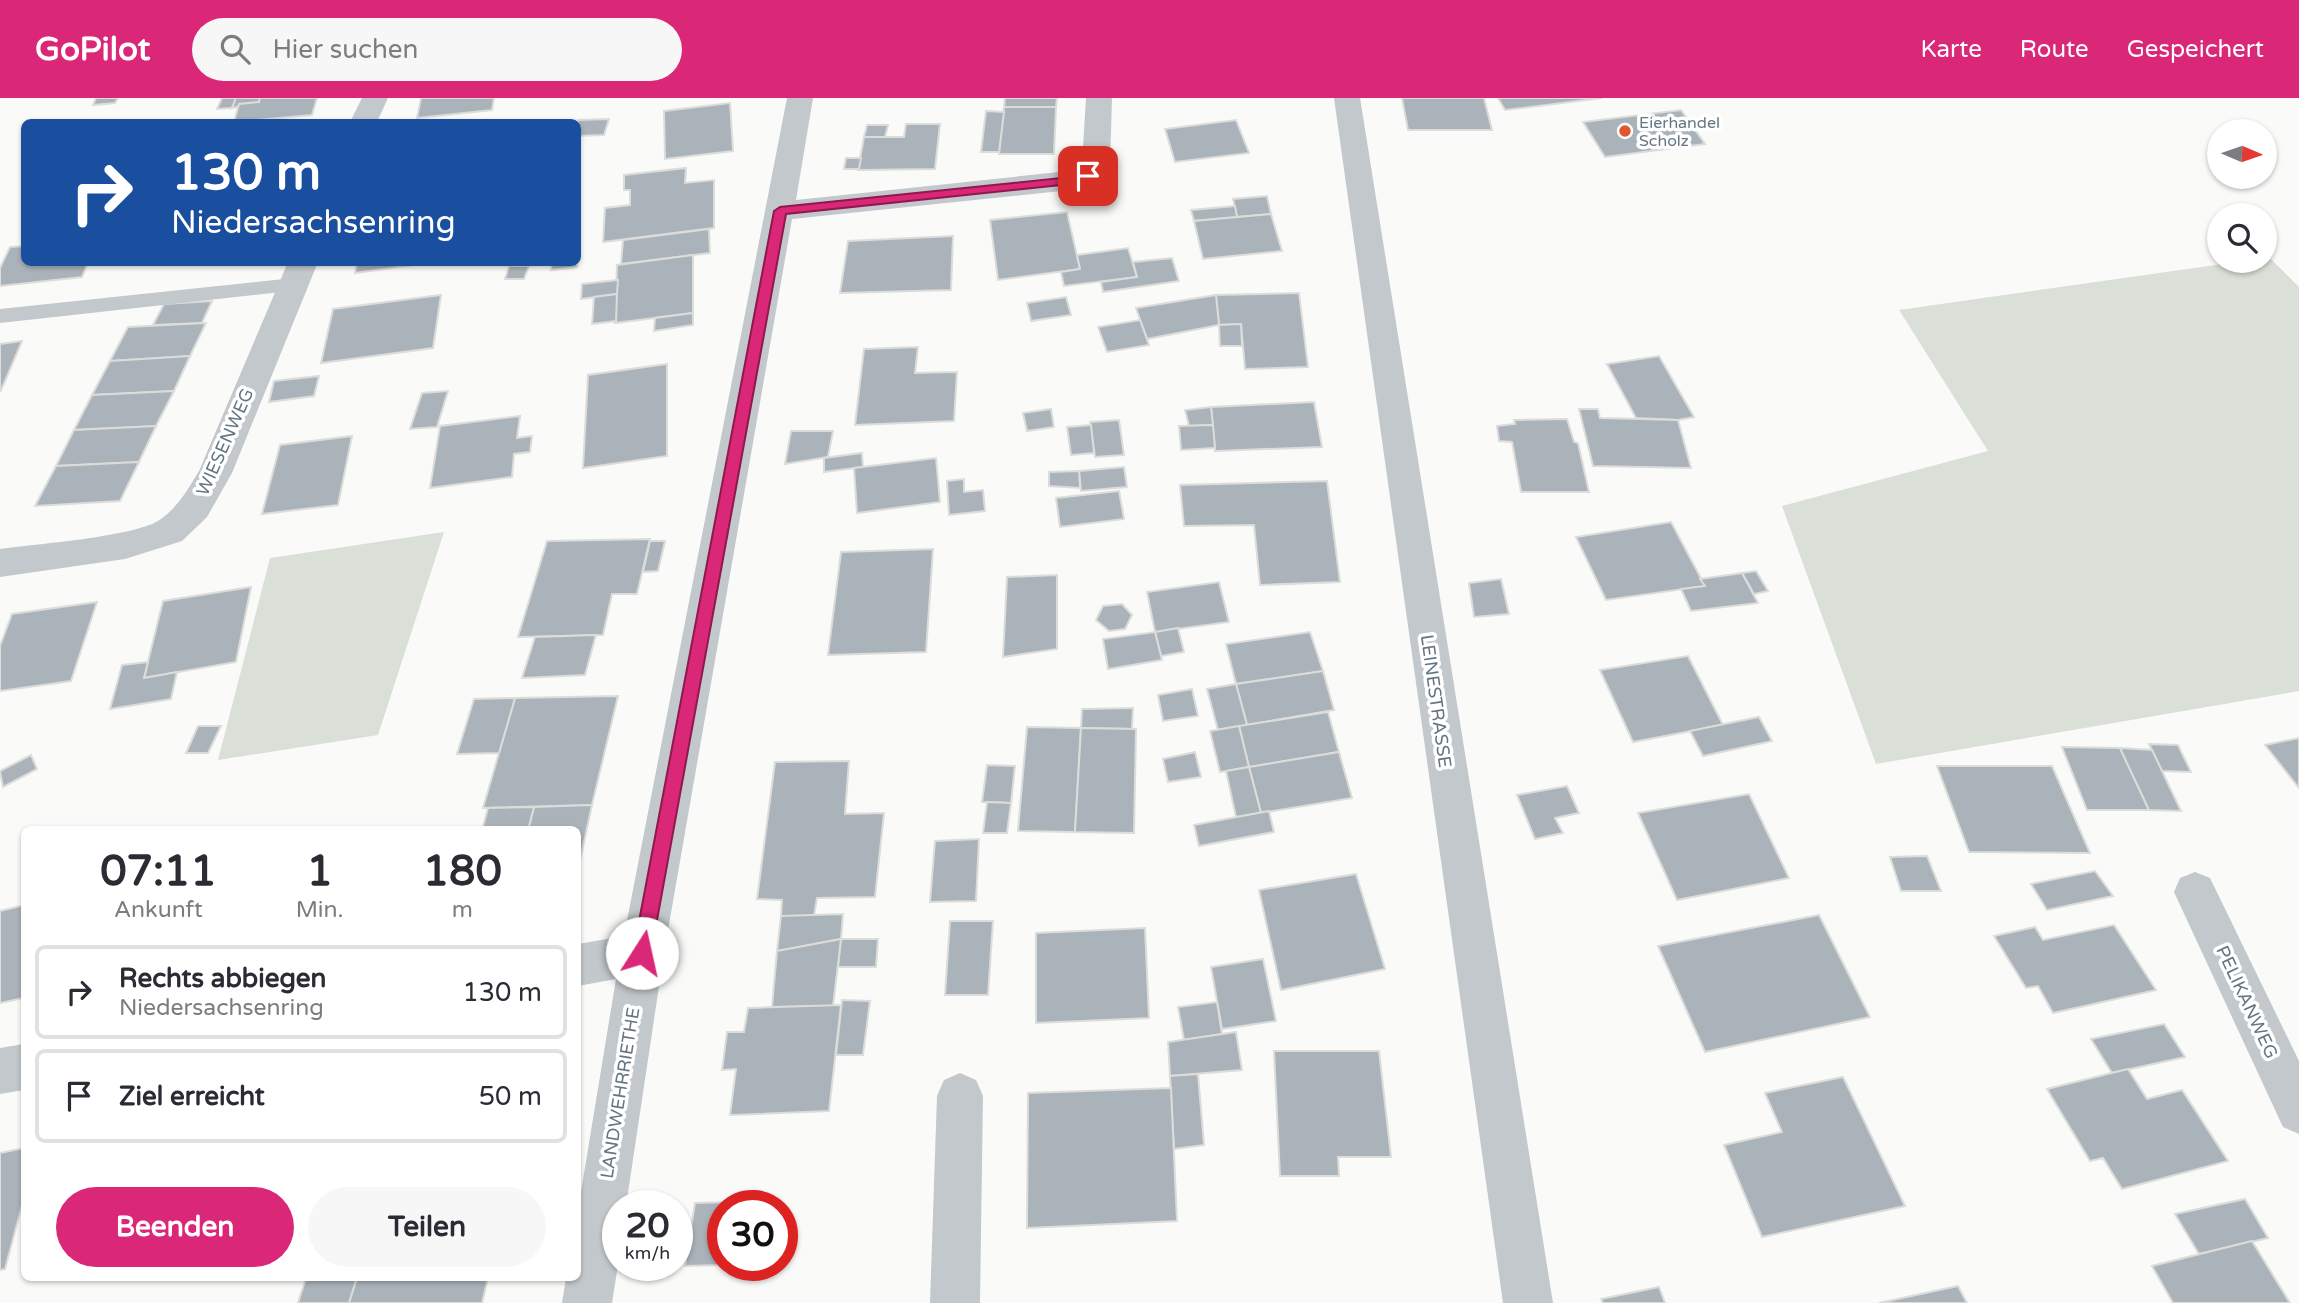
<!DOCTYPE html>
<html lang="de">
<head>
<meta charset="utf-8">
<style>
	body { margin:0; font-family:"Varela Round",sans-serif; background:#f7f7f7; color:#2b2b33; height:100vh; display:flex; flex-direction:column; font-size:26px; white-space:nowrap }
	* { box-sizing:border-box; margin:0 }
	p { font-size:23px; color:#7c7c81 }
	.icon { flex:none; width:38px; height:38px; fill:none; stroke:currentColor; stroke-width:2; stroke-linecap:round; stroke-linejoin:round }
	.map { position:relative; flex:1; overflow:hidden }
	.sheet { position:absolute; left:21px; top:728px; width:560px; height:455px; display:flex; flex-direction:column; background:#fff; border-radius:10px; box-shadow:0 2px 5px #0004 }
	.sheet>* { flex:none }
	.guide { position:absolute; left:21px; top:21px; width:560px; height:147px; border-radius:10px; box-shadow:0 2px 5px #0004; background:#1a4fa0; color:#fff; overflow:hidden }
	.needle { width:46px; rotate:92deg }
	.fabs { position:absolute; left:2207px; top:21px; display:grid; gap:14px }
	.fabs a { display:grid; place-items:center; width:70px; height:70px; border-radius:50%; background:#fff; box-shadow:0 2px 5px #0004; font-size:35px }
	.speed { position:absolute; left:602px; top:1092px; display:flex; gap:14px; font-size:35px; font-weight:700; text-align:center }
	.speed>* { display:grid; place-content:center; width:91px; height:91px; border-radius:50%; background:#fff; box-shadow:0 2px 5px #0004; line-height:1 }
	.speed small { font-size:18px; font-weight:400 }
	.speed .limit { border:10px solid #d22; background:#fff; color:#111 }
	.pin { position:absolute; display:grid; place-items:center; width:60px; height:60px; color:#fff; margin:-30px; border-radius:14px; box-shadow:0 4px 10px #0006 }
	.me { position:absolute; width:77px; margin:-38px; rotate:10deg; stroke-linejoin:round; filter:drop-shadow(0 0 5px #0008) }
	.turn { display:flex; align-items:center; gap:24px; height:147px; padding:0 35px; font-size:32px }
	.turn .icon { width:91px; height:91px; stroke-width:2.5 }
	.turn b { display:block; font-size:49px; line-height:60px }
	.eta { display:flex; justify-content:space-evenly; align-items:center; height:119px; text-align:center }
	.eta b { font-size:42px; font-weight:800; line-height:49px }
	.primary-button { display:flex; gap:14px; margin-top:auto; padding:14px 35px }
	.primary-button a { flex:1; height:80px; border-radius:42px; background:#db2777; color:#fff; font-size:28px; font-weight:800; line-height:80px; text-align:center }
	.primary-button a+a { background:#f7f7f7; color:#2b2b33 }
	ul { padding:0; list-style:none }
	li { display:flex; align-items:center; gap:21px; height:94px; margin:0 14px 10px; padding:0 21px; border:4px solid #e1e1e2; border-radius:10px }
	li div { flex:1 }
	li b { display:block; font-size:26px }
	li em { font-style:normal }
	header { display:flex; align-items:center; gap:42px; box-sizing:border-box; height:98px; padding:0 35px; background:#db2777; color:#fff }
	header strong { font-size:33px }
	nav { display:flex; gap:38px; margin-inline-start:auto; font-size:24px }
	.search { width:490px; height:63px; background:#f7f7f7; display:flex; align-items:center; gap:18px; box-sizing:border-box; padding:0 24px; border-radius:38px; color:#7c7c81; font-size:26px }
	.map>svg:first-child { display:block }
	.green { fill:#dadfd7 }
	.building { fill:#aab3b9; stroke:#dcdcda; stroke-width:2 }
	.lines { fill:none; stroke-linecap:round; stroke-linejoin:round }
	.service { fill:#c3c8cc; fill-rule:evenodd }
	.minor { fill:#c3c8cc; fill-rule:evenodd }
	.tertiary { fill:#c3c8cc; fill-rule:evenodd }
	.route { fill:#db2777; stroke:#8e194d; stroke-width:2 }
	.poi-dot { fill:#e4572e; stroke:#fff; stroke-width:2.5 }
	.labels { text-anchor:middle; stroke-width:7; stroke-linejoin:round; paint-order:stroke }
	.far-poi-label { font-size:16px; fill:#657683; stroke:#fff; text-anchor:start }
	.street-label { font-size:18px; fill:#657683; stroke:#fff }
</style>
</head>
<body>
<header>
<strong>GoPilot</strong>
<div class="search"><svg class="icon" aria-label="search" viewBox="0 0 24 24"><circle cx="10" cy="10" r="6"/><path d="M15 15l6 6"/></svg>Hier suchen</div>
<nav><a>Karte</a><a>Route</a><a>Gespeichert</a></nav>
</header>
<div class="map">
<svg width="2299" height="1205" viewBox="0 0 2299 1205">
	<rect width="100%" height="100%" fill="#fafaf8"/>
	<g class="green">
		<path d="M 2269,159 L 2299,189 L 2299,593 L 1876,666 L 1782,408 L 1988,353 L 1899,212 L 2244,163 L 2264,163 L 2265,160 Z"/>
		<path d="M 444,434 L 378,637 L 218,662 L 270,460 Z"/>
	</g>
	<g class="building">
		<path d="M 96,0 L 118,0 L 115,5 L 93,7 Z"/>
		<path d="M 222,0 L 236,0 L 232,10 L 217,11 Z"/>
		<path d="M 236,0 L 260,0 L 259,4 L 232,10 Z"/>
		<path d="M 260,0 L 317,0 L 312,17 L 234,24 L 239,6 L 259,4 Z"/>
		<path d="M 421,0 L 494,0 L 492,12 L 417,20 Z"/>
		<path d="M 1005,0 L 1057,0 L 1056,9 L 1004,9 Z"/>
		<path d="M 1402,0 L 1484,0 L 1492,32 L 1408,32 Z"/>
		<path d="M 1498,0 L 1602,0 L 1505,12 Z"/>
		<path d="M 730,5 L 733,53 L 665,61 L 664,13 Z"/>
		<path d="M 1004,9 L 1056,9 L 1054,56 L 999,56 Z"/>
		<path d="M 1681,12 L 1705,46 L 1605,59 L 1583,24 Z"/>
		<path d="M 986,13 L 1004,14 L 999,54 L 981,54 Z"/>
		<path d="M 609,21 L 604,37 L 578,38 L 578,22 Z"/>
		<path d="M 1236,22 L 1249,55 L 1175,64 L 1165,31 Z"/>
		<path d="M 906,26 L 940,26 L 935,71 L 858,72 L 864,39 L 904,39 Z"/>
		<path d="M 867,27 L 888,27 L 885,39 L 864,39 Z"/>
		<path d="M 846,60 L 861,60 L 859,71 L 844,71 Z"/>
		<path d="M 686,70 L 685,85 L 714,82 L 714,130 L 603,144 L 605,110 L 630,107 L 630,92 L 624,92 L 624,77 Z"/>
		<path d="M 1267,98 L 1271,116 L 1237,119 L 1233,101 Z"/>
		<path d="M 1235,108 L 1237,119 L 1194,123 L 1191,112 Z"/>
		<path d="M 1067,114 L 1080,171 L 998,182 L 990,122 Z"/>
		<path d="M 1271,116 L 1282,153 L 1203,161 L 1194,123 Z"/>
		<path d="M 709,131 L 710,155 L 621,166 L 623,142 Z"/>
		<path d="M 953,138 L 951,192 L 840,195 L 848,143 Z"/>
		<path d="M 24,148 L 24,164 L 88,164 L 82,179 L 0,188 L 0,170 L 10,149 Z"/>
		<path d="M 1128,150 L 1137,179 L 1064,188 L 1061,174 L 1080,171 L 1077,157 Z"/>
		<path d="M 693,157 L 693,215 L 615,225 L 617,167 Z"/>
		<path d="M 1172,160 L 1179,183 L 1103,194 L 1101,184 L 1137,179 L 1133,164 Z"/>
		<path d="M 357,164 L 436,164 L 355,175 Z"/>
		<path d="M 552,164 L 577,164 L 577,169 L 551,172 Z"/>
		<path d="M 509,168 L 529,168 L 524,181 L 505,181 Z"/>
		<path d="M 618,182 L 617,196 L 581,201 L 582,186 Z"/>
		<path d="M 1299,195 L 1308,269 L 1245,271 L 1241,226 L 1219,227 L 1216,197 Z"/>
		<path d="M 617,196 L 616,223 L 592,226 L 594,199 Z"/>
		<path d="M 441,197 L 433,250 L 321,265 L 333,211 Z"/>
		<path d="M 1216,197 L 1219,227 L 1147,241 L 1136,210 Z"/>
		<path d="M 1066,199 L 1071,217 L 1031,223 L 1027,205 Z"/>
		<path d="M 212,203 L 202,225 L 153,227 L 164,206 Z"/>
		<path d="M 693,215 L 693,227 L 654,233 L 655,220 Z"/>
		<path d="M 1140,222 L 1149,247 L 1107,254 L 1098,229 Z"/>
		<path d="M 206,225 L 190,258 L 110,263 L 128,229 Z"/>
		<path d="M 1241,226 L 1242,248 L 1220,248 L 1219,227 Z"/>
		<path d="M 22,243 L 5,283 L 0,294 L 0,246 Z"/>
		<path d="M 918,249 L 915,275 L 957,274 L 954,323 L 855,327 L 864,251 Z"/>
		<path d="M 190,258 L 174,293 L 92,297 L 110,263 Z"/>
		<path d="M 1659,258 L 1694,319 L 1678,322 L 1636,320 L 1607,266 Z"/>
		<path d="M 667,266 L 667,358 L 583,370 L 588,277 Z"/>
		<path d="M 319,278 L 314,298 L 269,304 L 274,283 Z"/>
		<path d="M 174,293 L 156,328 L 74,332 L 92,297 Z"/>
		<path d="M 448,293 L 437,329 L 410,331 L 422,295 Z"/>
		<path d="M 1314,304 L 1322,349 L 1215,353 L 1211,309 Z"/>
		<path d="M 1211,309 L 1213,327 L 1189,328 L 1185,312 Z"/>
		<path d="M 1051,311 L 1054,329 L 1027,333 L 1023,315 Z"/>
		<path d="M 1579,311 L 1598,311 L 1600,320 L 1678,322 L 1691,370 L 1593,368 Z"/>
		<path d="M 520,318 L 517,340 L 532,338 L 530,354 L 514,356 L 512,379 L 430,390 L 440,328 Z"/>
		<path d="M 1567,321 L 1574,344 L 1578,345 L 1589,394 L 1521,394 L 1512,344 L 1499,343 L 1497,328 L 1515,326 L 1514,322 Z"/>
		<path d="M 1119,322 L 1124,357 L 1095,359 L 1090,324 Z"/>
		<path d="M 1091,327 L 1094,355 L 1071,357 L 1067,329 Z"/>
		<path d="M 1213,327 L 1215,350 L 1181,352 L 1179,328 Z"/>
		<path d="M 156,328 L 139,364 L 56,368 L 74,332 Z"/>
		<path d="M 791,333 L 833,333 L 828,359 L 785,366 Z"/>
		<path d="M 352,338 L 338,407 L 262,416 L 280,347 Z"/>
		<path d="M 862,355 L 863,369 L 824,374 L 824,360 Z"/>
		<path d="M 936,360 L 940,404 L 857,415 L 854,370 Z"/>
		<path d="M 139,364 L 120,403 L 35,408 L 56,368 Z"/>
		<path d="M 1124,369 L 1127,389 L 1081,393 L 1079,373 Z"/>
		<path d="M 1079,373 L 1080,390 L 1049,388 L 1049,374 Z"/>
		<path d="M 964,381 L 964,394 L 983,392 L 985,413 L 949,417 L 947,383 Z"/>
		<path d="M 1327,383 L 1340,484 L 1260,487 L 1254,427 L 1184,428 L 1180,387 Z"/>
		<path d="M 1119,393 L 1124,421 L 1060,429 L 1056,400 Z"/>
		<path d="M 1671,424 L 1705,488 L 1606,502 L 1576,439 Z"/>
		<path d="M 650,441 L 637,496 L 612,496 L 603,537 L 518,539 L 547,443 Z"/>
		<path d="M 650,443 L 665,443 L 658,473 L 643,474 Z"/>
		<path d="M 933,451 L 926,554 L 828,557 L 841,454 Z"/>
		<path d="M 1756,473 L 1768,493 L 1754,496 L 1742,475 Z"/>
		<path d="M 1742,475 L 1758,505 L 1691,513 L 1681,491 L 1705,488 L 1700,481 Z"/>
		<path d="M 1057,477 L 1057,551 L 1003,559 L 1007,479 Z"/>
		<path d="M 1501,481 L 1509,516 L 1474,519 L 1469,485 Z"/>
		<path d="M 1219,484 L 1229,524 L 1155,534 L 1147,494 Z"/>
		<path d="M 251,489 L 236,564 L 144,580 L 163,503 Z"/>
		<path d="M 97,504 L 71,583 L 0,593 L 0,548 L 12,516 Z"/>
		<path d="M 1122,506 L 1132,517 L 1125,531 L 1109,533 L 1096,522 L 1103,508 Z"/>
		<path d="M 1178,530 L 1184,554 L 1161,558 L 1155,534 Z"/>
		<path d="M 1155,534 L 1162,562 L 1108,571 L 1103,541 Z"/>
		<path d="M 1310,534 L 1323,573 L 1236,586 L 1226,546 Z"/>
		<path d="M 596,537 L 585,577 L 522,580 L 535,539 Z"/>
		<path d="M 1688,558 L 1723,627 L 1633,644 L 1600,572 Z"/>
		<path d="M 148,564 L 144,580 L 177,574 L 171,601 L 110,611 L 122,567 Z"/>
		<path d="M 1323,573 L 1334,612 L 1247,627 L 1236,586 Z"/>
		<path d="M 1236,586 L 1247,627 L 1218,632 L 1207,591 Z"/>
		<path d="M 1192,591 L 1198,618 L 1163,623 L 1158,597 Z"/>
		<path d="M 618,598 L 592,707 L 483,710 L 515,600 Z"/>
		<path d="M 515,600 L 499,655 L 457,656 L 474,601 Z"/>
		<path d="M 1133,610 L 1132,631 L 1081,630 L 1082,611 Z"/>
		<path d="M 1328,614 L 1339,654 L 1249,669 L 1239,628 Z"/>
		<path d="M 1759,619 L 1772,643 L 1703,658 L 1690,633 Z"/>
		<path d="M 198,628 L 221,628 L 208,655 L 186,655 Z"/>
		<path d="M 1239,628 L 1249,669 L 1220,674 L 1210,633 Z"/>
		<path d="M 1027,629 L 1081,630 L 1075,734 L 1018,733 Z"/>
		<path d="M 1081,630 L 1136,631 L 1134,735 L 1075,734 Z"/>
		<path d="M 2299,640 L 2299,690 L 2265,647 Z"/>
		<path d="M 2149,646 L 2178,647 L 2191,674 L 2162,673 Z"/>
		<path d="M 2062,649 L 2120,650 L 2149,712 L 2087,712 Z"/>
		<path d="M 2120,650 L 2152,652 L 2181,713 L 2149,712 Z"/>
		<path d="M 1195,654 L 1201,679 L 1168,684 L 1163,661 Z"/>
		<path d="M 1339,654 L 1352,700 L 1261,715 L 1249,669 Z"/>
		<path d="M 31,657 L 37,671 L 3,689 L 0,673 Z"/>
		<path d="M 849,663 L 845,716 L 884,715 L 875,799 L 817,800 L 814,818 L 781,818 L 782,802 L 757,801 L 775,664 Z"/>
		<path d="M 987,667 L 1015,668 L 1011,705 L 982,704 Z"/>
		<path d="M 1937,668 L 2052,668 L 2090,755 L 1969,754 Z"/>
		<path d="M 1249,669 L 1261,715 L 1236,719 L 1226,673 Z"/>
		<path d="M 1567,688 L 1579,715 L 1555,720 L 1563,735 L 1535,741 L 1517,697 Z"/>
		<path d="M 1749,696 L 1789,780 L 1677,802 L 1638,715 Z"/>
		<path d="M 987,704 L 1011,705 L 1007,735 L 983,735 Z"/>
		<path d="M 592,707 L 578,772 L 578,732 L 528,732 L 534,709 Z"/>
		<path d="M 534,709 L 528,732 L 482,732 L 488,710 Z"/>
		<path d="M 1269,713 L 1274,734 L 1199,748 L 1194,727 Z"/>
		<path d="M 979,741 L 976,803 L 930,804 L 935,743 Z"/>
		<path d="M 1927,758 L 1941,793 L 1901,793 L 1890,759 Z"/>
		<path d="M 2095,773 L 2113,798 L 2047,812 L 2031,786 Z"/>
		<path d="M 1356,776 L 1385,871 L 1281,892 L 1259,792 Z"/>
		<path d="M 24,807 L 24,900 L 0,905 L 0,813 Z"/>
		<path d="M 843,816 L 841,841 L 777,853 L 781,818 Z"/>
		<path d="M 1819,817 L 1870,919 L 1705,954 L 1658,848 Z"/>
		<path d="M 950,823 L 993,823 L 988,897 L 945,897 Z"/>
		<path d="M 2114,827 L 2156,892 L 2053,915 L 2038,888 L 2026,890 L 1994,838 L 2035,829 L 2043,842 Z"/>
		<path d="M 1145,830 L 1149,920 L 1036,925 L 1036,835 Z"/>
		<path d="M 841,841 L 878,841 L 876,869 L 838,869 Z"/>
		<path d="M 841,841 L 833,908 L 772,909 L 777,853 Z"/>
		<path d="M 1263,861 L 1276,923 L 1222,931 L 1211,869 Z"/>
		<path d="M 842,902 L 870,903 L 863,957 L 836,957 Z"/>
		<path d="M 1217,904 L 1222,936 L 1184,942 L 1178,909 Z"/>
		<path d="M 841,907 L 829,1013 L 730,1017 L 736,971 L 722,972 L 727,934 L 744,934 L 748,910 Z"/>
		<path d="M 2164,926 L 2185,959 L 2112,975 L 2091,941 Z"/>
		<path d="M 1236,934 L 1242,972 L 1170,978 L 1168,944 Z"/>
		<path d="M 1274,953 L 1379,953 L 1391,1059 L 1338,1059 L 1339,1078 L 1280,1078 Z"/>
		<path d="M 2128,971 L 2147,1001 L 2182,992 L 2228,1063 L 2122,1091 L 2103,1060 L 2090,1063 L 2047,991 Z"/>
		<path d="M 1198,976 L 1204,1047 L 1174,1051 L 1170,978 Z"/>
		<path d="M 1843,979 L 1905,1108 L 1762,1139 L 1724,1047 L 1782,1034 L 1765,995 Z"/>
		<path d="M 1171,990 L 1177,1123 L 1027,1130 L 1028,995 Z"/>
		<path d="M 24,1050 L 24,1100 L 5,1171 L 0,1172 L 0,1055 Z"/>
		<path d="M 2245,1101 L 2268,1140 L 2199,1156 L 2175,1116 Z"/>
		<path d="M 732,1104 L 731,1108 L 723,1108 L 723,1167 L 685,1168 L 695,1105 Z"/>
		<path d="M 2252,1143 L 2290,1205 L 2173,1205 L 2152,1168 Z"/>
		<path d="M 306,1180 L 357,1180 L 349,1205 L 298,1205 Z"/>
		<path d="M 357,1180 L 488,1180 L 482,1205 L 349,1205 Z"/>
		<path d="M 1958,1188 L 1967,1205 L 1879,1205 Z"/>
		<path d="M 1659,1189 L 1665,1205 L 1603,1205 L 1601,1201 Z"/>
	</g>
	<g class="lines">
		<path class="service" d="M 293,180 L 300,182 L 303,187 L 300,192 L 0,225 L 0,211 Z"/>
		<g class="minor">
			<path d="M 362,0 L 388,0 L 377,24 L 350,24 Z"/>
			<path d="M 787,0 L 813,0 L 796,102 L 1078,72 L 1082,66 L 1086,0 L 1112,0 L 1110,67 L 1098,84 L 1071,92 L 792,121 L 664,855 L 626,1108 L 618,1108 L 618,1167 L 612,1205 L 562,1205 L 566,1180 L 578,1180 L 578,1112 L 616,881 L 578,888 L 578,846 L 624,838 Z"/>
			<path d="M 288,164 L 318,164 L 232,375 L 207,419 L 182,443 L 125,461 L 0,479 L 0,451 C 36,446 131,439 158,423 C 177,411 188,391 199,373 Z"/>
			<path d="M 2195,774 L 2210,780 L 2299,963 L 2299,1036 L 2283,1029 L 2174,794 L 2180,780 Z"/>
			<path d="M 24,946 L 24,992 L 0,996 L 0,950 Z"/>
			<path d="M 960,975 L 976,982 L 983,998 L 980,1205 L 930,1205 L 937,998 L 944,982 Z"/>
		</g>
		<path class="tertiary" d="M 1334,0 L 1360,0 L 1553,1205 L 1503,1205 Z"/>
	</g>
	<path class="route" d="M 1088,75 L 1092,76 L 1092,81 L 1071,86 L 786,116 L 651,855 L 648,861 L 642,863 L 635,861 L 633,855 L 774,113 L 780,109 L 1071,79 Z"/>
	<circle class="poi-dot" cx="1625" cy="33" r="7"/>
	<g class="labels">
		<g class="far-poi-label">
			<text x="1639" y="30">Eierhandel<tspan x="1639" dy="18">Scholz</tspan></text>
		</g>
		<g class="street-label">
			<text transform="translate(225 344) rotate(-66)" y="6">WIESENWEG</text>
			<text transform="translate(1436 603) rotate(82)" y="6">LEINESTRASSE</text>
			<text transform="translate(2247 904) rotate(65)" y="6">PELIKANWEG</text>
			<text transform="translate(620 995) rotate(-81)" y="6">LANDWEHRRIETHE</text>
		</g>
	</g>
</svg>
<div class="fabs">
<a><svg class="needle" viewBox="-14 -14 28 28"><path d="M0-13l5 13h-10z" fill="#e53935"/><path d="M0 13l5-13h-10z" fill="#7c7c81"/></svg></a>
<a><svg class="icon" aria-label="search" viewBox="0 0 24 24"><circle cx="10" cy="10" r="6"/><path d="M15 15l6 6"/></svg></a>
</div>
<div class="speed"><div>20<small>km/h</small></div><div class="limit">30</div></div>
<div class="pin" style="left:1088px;top:78px;background:#d93025"><svg class="icon" aria-label="arrive" viewBox="0 0 24 24"><path d="M6 21V4h12l-3 4 3 4H6"/></svg></div>
<svg class="me" style="left:642px;top:855px" viewBox="-20 -20 40 40"><circle r="19" fill="#fff"/><path d="M0-13L10 11 0 6-10 11z" fill="#db2777"/></svg>
<div class="guide">
<div class="turn"><svg class="icon" aria-label="right" viewBox="0 0 24 24"><path d="M7 20v-9h11M14 6l5 5-5 5"/></svg><div><b>130 m</b>Niedersachsenring</div></div>
</div>
<section class="sheet">
<div class="eta">
<div><b>07:11</b><p>Ankunft</p></div>
<div><b>1</b><p>Min.</p></div>
<div><b>180</b><p>m</p></div>
</div>
<ul>
<li><svg class="icon" aria-label="right" viewBox="0 0 24 24"><path d="M7 20v-9h11M14 6l5 5-5 5"/></svg><div><b>Rechts abbiegen</b><p>Niedersachsenring</p></div><em>130 m</em></li>
<li><svg class="icon" aria-label="arrive" viewBox="0 0 24 24"><path d="M6 21V4h12l-3 4 3 4H6"/></svg><div><b>Ziel erreicht</b></div><em>50 m</em></li>
</ul>
<div class="primary-button"><a>Beenden</a><a>Teilen</a></div>
</section>
</div>
</body>
</html>
